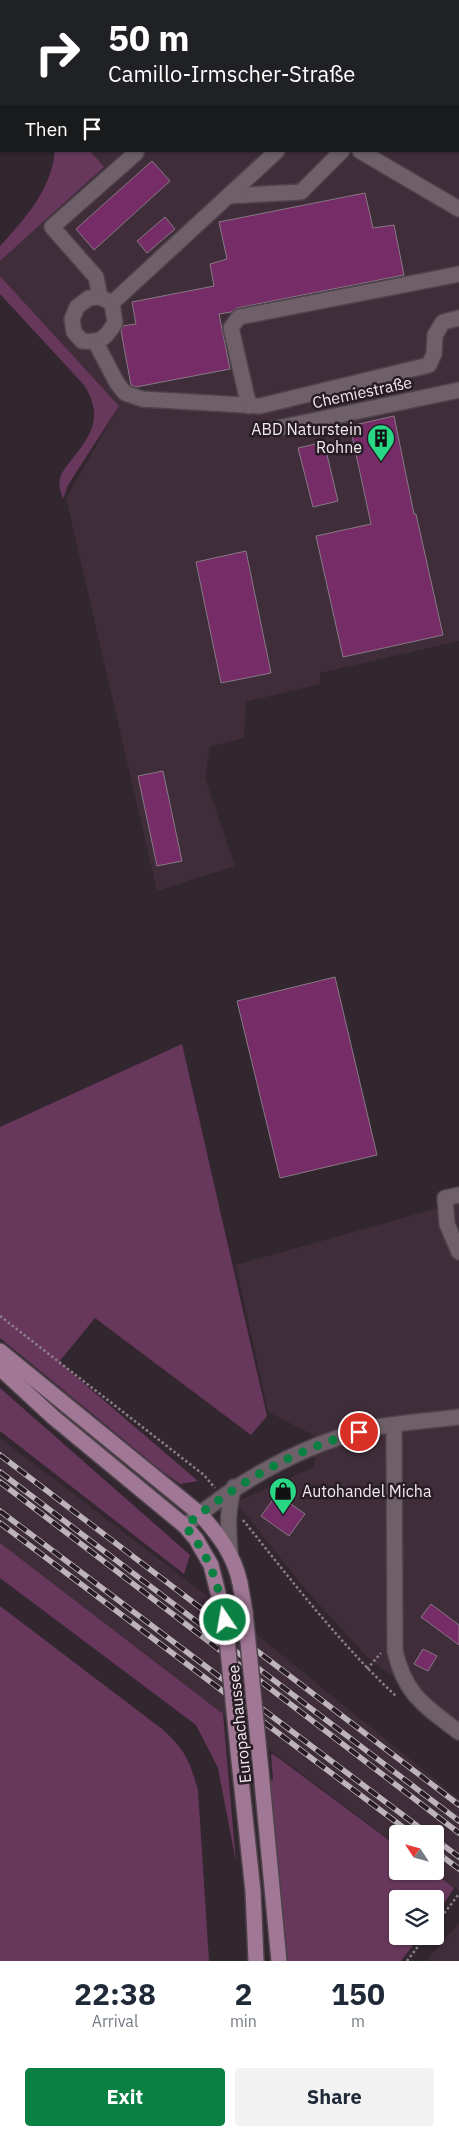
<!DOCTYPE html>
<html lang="en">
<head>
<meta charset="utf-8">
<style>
	body { margin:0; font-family:"IBM Plex Sans",sans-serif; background:#f2f2f3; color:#1f2937; height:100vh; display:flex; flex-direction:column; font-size:19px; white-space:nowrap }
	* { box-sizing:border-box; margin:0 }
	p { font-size:16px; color:#747a83 }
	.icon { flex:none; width:28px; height:28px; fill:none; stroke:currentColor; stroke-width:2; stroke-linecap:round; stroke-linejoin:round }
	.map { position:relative; height:1961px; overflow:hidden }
	.side { display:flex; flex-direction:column; background:#fff; flex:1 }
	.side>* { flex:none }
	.hud { position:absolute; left:0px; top:0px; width:460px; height:152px; box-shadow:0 1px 4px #0004; background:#202124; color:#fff; overflow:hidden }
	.needle { width:32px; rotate:306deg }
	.tools { position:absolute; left:389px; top:1825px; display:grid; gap:10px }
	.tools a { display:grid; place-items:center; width:55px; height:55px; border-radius:5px; background:#fff; box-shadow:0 1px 4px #0004; font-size:25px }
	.pin { position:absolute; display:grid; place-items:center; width:42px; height:42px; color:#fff; margin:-21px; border:2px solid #fff; border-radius:50%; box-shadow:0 1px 5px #0007 }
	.me { position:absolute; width:55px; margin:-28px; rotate:348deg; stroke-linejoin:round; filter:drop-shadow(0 0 4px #0008) }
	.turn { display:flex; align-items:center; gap:18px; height:105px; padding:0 25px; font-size:22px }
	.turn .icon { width:65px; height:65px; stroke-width:2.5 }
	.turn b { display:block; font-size:35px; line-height:42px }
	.then { display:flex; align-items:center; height:48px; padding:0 25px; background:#0003; gap:10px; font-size:19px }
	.eta { display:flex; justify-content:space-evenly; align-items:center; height:85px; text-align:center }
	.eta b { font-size:30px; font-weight:700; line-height:35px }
	.button { display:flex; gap:10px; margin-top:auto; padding:10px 25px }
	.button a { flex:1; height:58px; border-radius:5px; background:#0b8043; color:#fff; font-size:20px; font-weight:700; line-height:58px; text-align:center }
	.button a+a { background:#f2f2f3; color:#1f2937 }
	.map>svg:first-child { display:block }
	.built { fill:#3f2d3a }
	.green { fill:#67385c }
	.building { fill:#752c67; stroke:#887984 }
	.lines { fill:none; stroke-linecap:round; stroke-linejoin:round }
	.minor-casing { stroke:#4e434b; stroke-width:18 }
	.major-casing { stroke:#4e434b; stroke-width:18 }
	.path { stroke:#8b8188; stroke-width:2.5; stroke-dasharray:2.5 2.5; stroke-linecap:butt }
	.minor { stroke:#6e5f69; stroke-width:15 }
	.major { stroke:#a07795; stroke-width:15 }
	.rail-casing { stroke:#bdb3ba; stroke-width:5.5 }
	.rail { stroke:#281c25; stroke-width:4; stroke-dasharray:11; stroke-linecap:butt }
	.major-bridge-casing { stroke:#4e434b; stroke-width:18; stroke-linecap:butt }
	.major-bridge { stroke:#a07795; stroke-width:15 }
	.route { stroke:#0b8043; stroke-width:9; stroke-dasharray:0 16.2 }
	.labels { text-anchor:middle; stroke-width:5; stroke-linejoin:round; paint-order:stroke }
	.street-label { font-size:16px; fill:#f2e9ef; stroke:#281c25 }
	.poi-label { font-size:16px; fill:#f2e9ef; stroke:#281c25; text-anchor:end }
</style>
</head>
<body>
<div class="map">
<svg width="459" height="1961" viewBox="0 0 459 1961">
	<rect width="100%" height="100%" fill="#32262f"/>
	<g class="built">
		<path d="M 270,0 L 459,0 L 459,641 L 320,673 L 320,684 L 246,702 L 244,738 L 210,747 L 205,778 L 235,866 L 157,891 L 66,498 L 119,406 L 0,276 L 0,261 L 104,167 L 90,151 L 459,151 L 459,1 Z"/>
		<path d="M 459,1202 L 459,1728 L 367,1657 L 306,1590 L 236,1502 L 314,1467 L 317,1437 L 268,1412 L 236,1265 Z"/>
		<path d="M 0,1438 L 236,1618 L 459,1799 L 459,1891 L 432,1871 L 435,1871 L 435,1834 L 398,1834 L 397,1845 L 247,1733 L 0,1543 Z"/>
		<path d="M 459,1923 L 459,1961 L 426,1961 Z"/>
	</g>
	<g class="green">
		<path d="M 11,0 L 184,0 L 12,1 Z"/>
		<path d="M 55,151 L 90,151 L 104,167 L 0,261 L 0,246 C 25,219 51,190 55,151 Z"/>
		<path d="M 0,276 L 119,406 L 68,485 L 63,499 C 61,492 58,486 60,479 C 61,472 68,465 72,459 C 93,434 103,415 84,385 L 0,294 Z"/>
		<path d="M 182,1044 L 267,1416 L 251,1435 L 95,1318 L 59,1362 L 198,1481 L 180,1484 L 162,1471 L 0,1338 L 0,1127 Z"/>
		<path d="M 0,1388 L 190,1555 L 184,1574 L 0,1431 Z"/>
		<path d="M 0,1543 L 223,1714 L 236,1862 L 218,1768 L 196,1725 L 0,1578 Z"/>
		<path d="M 0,1606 L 162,1729 C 186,1751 189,1760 198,1790 L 209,1961 L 0,1961 Z"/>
		<path d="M 273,1754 L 397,1846 L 398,1871 L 432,1871 L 454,1888 L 435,1917 L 435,1899 L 398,1899 L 398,1936 L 420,1936 L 401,1961 L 288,1961 L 270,1781 L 273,1780 L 271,1755 Z"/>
	</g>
	<g class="building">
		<path d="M 152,161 L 170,181 L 94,250 L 76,229 Z"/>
		<path d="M 365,193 L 373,228 L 394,225 L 404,275 L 237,308 L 231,312 L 219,314 L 230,369 L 136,387 L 131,385 L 121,331 L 123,326 L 136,324 L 132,302 L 214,286 L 210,264 L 227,259 L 219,222 Z"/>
		<path d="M 165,217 L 175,229 L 147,253 L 137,241 Z"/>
		<path d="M 394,416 L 414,514 L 416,514 L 443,635 L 343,657 L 316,536 L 371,524 L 350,426 Z"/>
		<path d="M 324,442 L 338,501 L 313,507 L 298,448 Z"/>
		<path d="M 246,551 L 271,673 L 221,683 L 196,562 Z"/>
		<path d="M 163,771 L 182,861 L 157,866 L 138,776 Z"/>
		<path d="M 335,977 L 377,1155 L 280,1178 L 237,1001 Z"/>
		<path d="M 277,1494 L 305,1514 L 289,1536 L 261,1516 Z"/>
		<path d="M 431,1604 L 459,1625 L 459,1645 L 421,1617 Z"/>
		<path d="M 423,1649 L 437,1656 L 428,1671 L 414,1664 Z"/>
	</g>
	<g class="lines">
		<g class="minor-casing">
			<g id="minor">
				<path d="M 343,1 L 344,0"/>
				<path d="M 378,1 L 378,0"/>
				<path d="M 360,151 L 459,209"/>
				<path d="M 228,196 L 301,192 L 342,151"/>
				<path d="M 100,297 L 96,277 L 52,227 L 136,153"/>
				<path d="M 100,297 L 112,303 L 115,323 C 105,339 101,343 82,341 L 74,332 L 72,319 L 77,307 L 89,298 Z"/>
				<path d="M 112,303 L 277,151"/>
				<path d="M 96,343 L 117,383 L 125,393 L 142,399 L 260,406 L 429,365 L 434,354 L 435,335 L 443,322 L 459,318"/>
				<path d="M 249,406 L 231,328 L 239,317 L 459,274"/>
				<path d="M 273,429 L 459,390"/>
				<path d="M 459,1195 L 445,1198 L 447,1224 L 459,1252"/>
				<path d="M 394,1425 L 395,1651 C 405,1695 425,1706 459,1732"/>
				<path d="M 185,1526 C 239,1481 299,1446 368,1429 C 398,1422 429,1421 459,1417"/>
				<path d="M 230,1552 C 228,1529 227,1510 234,1487"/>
			</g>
		</g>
		<g class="major-casing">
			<g id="major">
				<path d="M 0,1351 L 200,1514 C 219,1535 234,1555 240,1583"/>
				<path d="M 0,1368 L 53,1417 L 185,1526 L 196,1539 L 211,1565"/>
				<path d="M 239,1761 L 253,1891 L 256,1961"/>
				<path d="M 261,1771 L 279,1961"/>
			</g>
		</g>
		<g class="path">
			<path d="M 7,0 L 8,1"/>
			<path d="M 0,1316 L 204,1475 L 215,1488"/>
			<path d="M 243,1520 C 292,1581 340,1644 397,1697"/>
			<path d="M 367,1669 L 381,1653"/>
			<path d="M 435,1925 L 459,1894"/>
			<path d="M 407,1961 L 426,1936"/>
		</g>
		<use href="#minor" class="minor"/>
		<use href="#major" class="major"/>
		<g class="rail-casing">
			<g id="rail">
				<path d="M 0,1455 L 459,1805"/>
				<path d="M 0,1472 L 459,1821"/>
				<path d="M 0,1482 L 459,1833"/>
				<path d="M 0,1511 L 428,1834"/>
				<path d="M 0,1523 L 412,1834"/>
				<path d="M 435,1839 L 459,1857"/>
				<path d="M 435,1851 L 459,1869"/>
			</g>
		</g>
		<use href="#rail" class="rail"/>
		<g class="major-bridge-casing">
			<g id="major-bridge">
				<path d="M 211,1565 L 225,1620 L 239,1761"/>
				<path d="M 240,1583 L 245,1612 L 261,1771"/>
			</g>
		</g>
		<use href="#major-bridge" class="major-bridge"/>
	</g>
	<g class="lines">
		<path class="route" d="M 225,1620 C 218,1583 210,1556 185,1526 C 237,1483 293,1450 359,1432"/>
	</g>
	<defs>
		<g id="building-pin" transform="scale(1.4375)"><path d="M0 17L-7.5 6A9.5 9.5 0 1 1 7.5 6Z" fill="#28d885" stroke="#281c25"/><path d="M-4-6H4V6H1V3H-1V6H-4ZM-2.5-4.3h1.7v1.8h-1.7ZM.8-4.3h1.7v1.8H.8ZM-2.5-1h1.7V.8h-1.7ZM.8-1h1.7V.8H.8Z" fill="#111"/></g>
		<g id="shop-pin" transform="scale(1.4375)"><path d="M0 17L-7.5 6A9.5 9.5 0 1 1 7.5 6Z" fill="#28d885" stroke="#281c25"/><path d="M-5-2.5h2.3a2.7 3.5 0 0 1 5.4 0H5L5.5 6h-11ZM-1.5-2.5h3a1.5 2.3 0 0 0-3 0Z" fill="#111"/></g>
	</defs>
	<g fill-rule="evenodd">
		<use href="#building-pin" x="381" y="438"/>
		<use href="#shop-pin" x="283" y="1491"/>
	</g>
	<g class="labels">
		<g class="street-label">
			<text transform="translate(362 392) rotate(-12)" y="6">Chemiestraße</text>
			<text transform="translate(239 1724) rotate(-96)" y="6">Europachaussee</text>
		</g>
		<g class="poi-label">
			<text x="362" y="435">ABD Naturstein<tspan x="362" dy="18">Rohne</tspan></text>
			<text x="302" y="1497" text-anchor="start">Autohandel Micha</text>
		</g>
	</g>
</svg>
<div class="tools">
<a><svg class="needle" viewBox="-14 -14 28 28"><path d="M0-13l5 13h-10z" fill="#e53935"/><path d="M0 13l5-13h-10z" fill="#747a83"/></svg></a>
<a><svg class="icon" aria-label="layers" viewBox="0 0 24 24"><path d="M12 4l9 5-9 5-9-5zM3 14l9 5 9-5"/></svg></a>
</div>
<div class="pin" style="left:359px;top:1432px;background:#d93025"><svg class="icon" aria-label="arrive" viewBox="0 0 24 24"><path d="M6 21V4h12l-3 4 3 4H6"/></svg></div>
<svg class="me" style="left:225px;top:1620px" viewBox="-20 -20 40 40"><circle r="17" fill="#0b8043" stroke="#fff" stroke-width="3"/><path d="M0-11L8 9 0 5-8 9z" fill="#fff"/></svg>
<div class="hud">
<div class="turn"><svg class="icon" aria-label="right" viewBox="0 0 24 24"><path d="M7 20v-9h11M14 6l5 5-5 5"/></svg><div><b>50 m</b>Camillo-Irmscher-Straße</div></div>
<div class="then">Then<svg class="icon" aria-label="arrive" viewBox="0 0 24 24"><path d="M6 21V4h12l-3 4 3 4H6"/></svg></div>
</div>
</div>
<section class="side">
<div class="eta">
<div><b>22:38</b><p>Arrival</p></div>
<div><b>2</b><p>min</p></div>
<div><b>150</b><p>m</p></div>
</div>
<div class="button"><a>Exit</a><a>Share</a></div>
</section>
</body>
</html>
